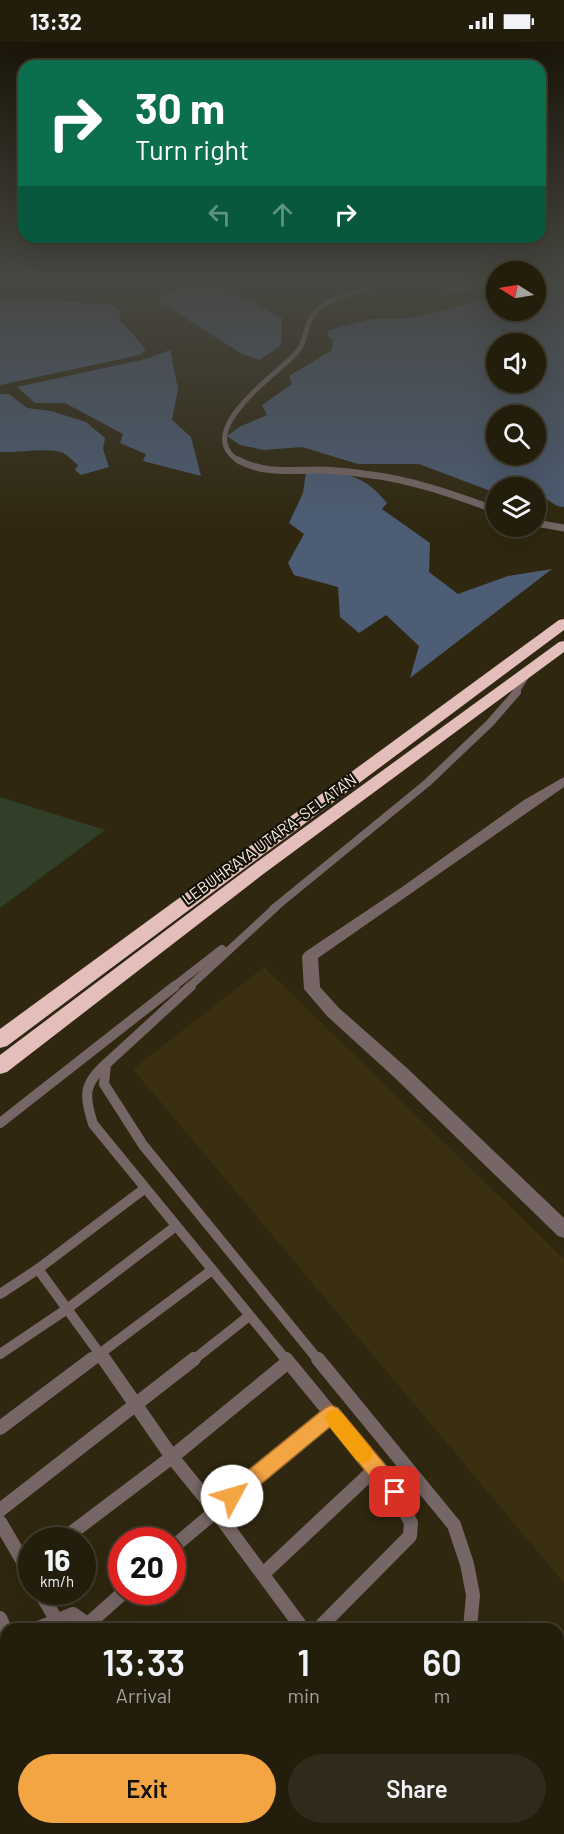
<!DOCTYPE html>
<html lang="en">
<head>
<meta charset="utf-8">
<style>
	body { margin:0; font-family:Barlow,sans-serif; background:#2f2a19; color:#f1f3f6; height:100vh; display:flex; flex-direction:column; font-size:22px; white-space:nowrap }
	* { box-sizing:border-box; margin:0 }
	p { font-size:20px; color:#a3a29d }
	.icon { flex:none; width:33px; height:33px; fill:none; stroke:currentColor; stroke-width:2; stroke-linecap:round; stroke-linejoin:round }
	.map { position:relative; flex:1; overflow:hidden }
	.details { position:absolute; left:0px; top:1581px; width:564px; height:212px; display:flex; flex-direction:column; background:#231d0b; border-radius:18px 18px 0 0; box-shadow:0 6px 24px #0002,0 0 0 2px #403b2c }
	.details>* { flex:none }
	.guide { position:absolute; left:18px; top:18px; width:528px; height:183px; border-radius:18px; box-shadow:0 6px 24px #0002,0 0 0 2px #403b2c; background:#0b6e4f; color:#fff; overflow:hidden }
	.needle { width:39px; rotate:281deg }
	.tools { position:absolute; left:486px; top:219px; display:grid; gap:12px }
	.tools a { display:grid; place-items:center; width:60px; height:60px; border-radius:50%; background:#231d0b; box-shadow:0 6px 24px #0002,0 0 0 2px #403b2c; font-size:30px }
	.speed { position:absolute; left:18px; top:1485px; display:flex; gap:12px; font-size:30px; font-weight:700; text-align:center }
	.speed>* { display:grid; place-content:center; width:78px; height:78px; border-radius:50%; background:#231d0b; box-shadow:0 6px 24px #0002,0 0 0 2px #403b2c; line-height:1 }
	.speed small { font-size:15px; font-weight:400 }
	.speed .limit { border:9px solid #d22; background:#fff; color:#111 }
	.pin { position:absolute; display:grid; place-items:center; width:51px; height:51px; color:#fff; margin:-26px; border-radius:12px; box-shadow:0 3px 9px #0006 }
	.me { position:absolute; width:66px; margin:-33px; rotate:51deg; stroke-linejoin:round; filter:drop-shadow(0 0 4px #0008) }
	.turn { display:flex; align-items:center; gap:21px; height:126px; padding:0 18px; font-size:27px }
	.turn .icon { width:78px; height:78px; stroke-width:2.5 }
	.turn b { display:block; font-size:42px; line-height:51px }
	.lanes { display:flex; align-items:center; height:57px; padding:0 18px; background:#0003; justify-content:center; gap:30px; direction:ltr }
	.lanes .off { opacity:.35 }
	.eta { display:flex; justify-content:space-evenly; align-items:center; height:102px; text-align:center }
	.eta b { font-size:36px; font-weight:600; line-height:42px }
	.action { display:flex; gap:12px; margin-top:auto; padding:12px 18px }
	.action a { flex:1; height:69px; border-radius:36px; background:#f3a443; color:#111; font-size:24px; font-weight:600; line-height:69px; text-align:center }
	.action a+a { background:#2f2a19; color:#f1f3f6 }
	.status { display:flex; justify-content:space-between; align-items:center; height:42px; padding:0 30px; background:#231d0b; direction:ltr }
	.status svg { height:16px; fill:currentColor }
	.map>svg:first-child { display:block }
	.built { fill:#3a2f10 }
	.green { fill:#313e28 }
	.water { fill:#4c5d75; fill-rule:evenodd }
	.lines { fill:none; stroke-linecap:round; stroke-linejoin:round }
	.lane-far4 { stroke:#766665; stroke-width:5 }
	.lane-far3 { stroke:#766665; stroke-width:7 }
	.lane-far2 { stroke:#766665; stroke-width:8 }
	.lane-far1 { stroke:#766665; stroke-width:10 }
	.lane { stroke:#766665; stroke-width:14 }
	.street { fill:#766665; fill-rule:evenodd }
	.highway { fill:#e4beba; fill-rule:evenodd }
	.route { fill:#f3a443; stroke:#9e6b2c; stroke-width:1.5 }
	.slow { fill:#f59e0b }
	.labels { text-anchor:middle; stroke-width:4.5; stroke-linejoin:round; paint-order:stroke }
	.street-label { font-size:16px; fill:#f6f1e3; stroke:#141007 }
</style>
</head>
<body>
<div class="status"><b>13:32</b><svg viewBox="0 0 49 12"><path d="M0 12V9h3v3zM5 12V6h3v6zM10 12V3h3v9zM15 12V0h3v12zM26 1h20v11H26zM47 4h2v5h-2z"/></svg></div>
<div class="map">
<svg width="564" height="1792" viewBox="0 0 564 1792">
	<rect width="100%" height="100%" fill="#2f270f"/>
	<path class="built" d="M 264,925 L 564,1217 L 564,1541 L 133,1027 Z"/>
	<path class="green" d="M 0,755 L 105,788 L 0,866 Z"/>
	<g class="water">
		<path d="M 197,237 L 208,237 L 282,276 L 281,303 L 260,318 L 242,312 L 157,258 Z"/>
		<path d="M 564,239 L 564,465 C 552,465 547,453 536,453 L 536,446 L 496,446 L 496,451 L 419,422 L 358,422 L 302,405 L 264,408 L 240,403 L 227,394 L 241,384 L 267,373 L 262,363 L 292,342 L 289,334 L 332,308 L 333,298 L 327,293 L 329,288 L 372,277 L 411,276 L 496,255 L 496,268 L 536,268 L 536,240 ZM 496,302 L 536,302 L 536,340 L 496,340 ZM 496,374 L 536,374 L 536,412 L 496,412 Z"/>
		<path d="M 23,257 L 109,262 L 120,269 L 119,279 L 125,283 L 146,308 L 140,313 L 0,343 L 0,259 Z"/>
		<path d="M 170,308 L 178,347 L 172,378 L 191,395 L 201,434 L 143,419 L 146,412 L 120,401 L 123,392 L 65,361 L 35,361 L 17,345 L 146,317 Z"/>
		<path d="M 0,352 L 9,352 L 27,366 L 51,369 L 86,380 L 105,396 L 103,407 L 109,425 L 81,433 L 75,428 L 78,423 C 74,420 68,413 63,411 C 49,405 18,411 0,410 Z"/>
		<path d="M 306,430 C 344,432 361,429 387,461 L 382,467 L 430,501 L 429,530 L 458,552 L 508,534 L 552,527 L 410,636 L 419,604 L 386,573 L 359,591 L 340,575 L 338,545 L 294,533 L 288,521 L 304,492 L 289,481 L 303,451 Z"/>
	</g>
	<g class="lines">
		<path class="lane-far4" d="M 241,420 C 188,391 279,331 297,310 C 305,301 305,290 309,280 C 315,262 341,255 357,249 C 376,242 395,237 415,240 C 430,242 445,246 460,246 C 472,246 484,242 496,239"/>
		<g class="lane-far3">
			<path d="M 238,418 C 264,432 290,428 318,428 C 334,428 349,430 364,432 C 410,437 452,452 496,468"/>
			<path d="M 536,481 L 564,486"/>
			<path d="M 515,651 L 527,632"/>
		</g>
		<g class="lane-far2">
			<path d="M 273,867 L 427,741 L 490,681 L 517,650"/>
			<path d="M 173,945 L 222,907"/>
			<path d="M 189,945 L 276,865"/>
		</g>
		<g class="lane-far1">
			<path d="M 191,944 L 106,1022 L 104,1042 L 143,1103 L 319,1319"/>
			<path d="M 106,1022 C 83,1042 84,1054 93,1082 L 287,1319"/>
			<path d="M 0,1081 L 175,944"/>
			<path d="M 38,1227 L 105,1319"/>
			<path d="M 0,1252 L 38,1227 L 144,1147"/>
			<path d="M 0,1312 L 67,1267 L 176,1184"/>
			<path d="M 90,1319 L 212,1228"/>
			<path d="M 192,1319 L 249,1274"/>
		</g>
		<g class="lane">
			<path d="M 104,1317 L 172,1415 L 215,1468 L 303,1587"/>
			<path d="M 286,1317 L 395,1450 L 411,1481 L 410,1494 L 318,1587"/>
			<path d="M 318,1317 L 454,1483 L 467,1522 L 473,1553 L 470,1587"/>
			<path d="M 0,1386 L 92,1317"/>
			<path d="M 0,1468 L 194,1317"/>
			<path d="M 0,1480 L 32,1535"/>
			<path d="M 62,1498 L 172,1415 L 288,1320"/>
			<path d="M 172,1506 L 331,1372"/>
			<path d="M 263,1532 L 376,1426"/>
			<path d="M 40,1550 L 57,1579"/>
			<path d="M 0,1576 L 6,1589"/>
			<path d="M 88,1582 L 124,1550"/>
			<path d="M 36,1587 L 73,1572 L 95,1587"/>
			<path d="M 0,1601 L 6,1599"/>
			<path d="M 124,1792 L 139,1786"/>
		</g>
		<path class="street" d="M 564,735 L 564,745 L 318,916 L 320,945 L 339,966 L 407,1026 L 564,1176 L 564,1196 L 558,1194 L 395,1036 L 327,974 L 304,947 L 302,914 L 305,910 L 402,845 L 524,758 Z"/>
		<g class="highway">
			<path d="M 564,577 L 564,588 L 7,1004 L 0,1006 L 0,987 L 559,578 Z"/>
			<path d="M 564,599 L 564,610 L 262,833 L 7,1030 L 0,1032 L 0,1013 L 250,825 L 559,600 Z"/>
		</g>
	</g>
	<linearGradient id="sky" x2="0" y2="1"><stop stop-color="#1a1508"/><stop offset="0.49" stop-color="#474742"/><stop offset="1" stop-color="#474742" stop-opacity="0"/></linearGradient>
	<rect width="564" height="487" fill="url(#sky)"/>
	<path class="route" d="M 331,1363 L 338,1366 L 402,1443 L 405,1450 L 402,1457 L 395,1459 L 388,1457 L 330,1385 L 238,1461 L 232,1464 L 225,1461 L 222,1454 L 225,1447 L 325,1366 Z"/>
	<path class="slow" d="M 334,1367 L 341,1370 L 370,1405 L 373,1412 L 370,1419 L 364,1421 L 357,1419 L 328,1383 L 325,1376 L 328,1370 Z"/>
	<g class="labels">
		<g class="street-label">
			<text transform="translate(269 797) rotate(-36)" y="6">LEBUHRAYA UTARA–SELATAN</text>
		</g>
	</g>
</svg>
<div class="tools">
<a><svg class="needle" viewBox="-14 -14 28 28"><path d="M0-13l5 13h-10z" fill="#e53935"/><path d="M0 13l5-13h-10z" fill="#a3a29d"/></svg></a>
<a><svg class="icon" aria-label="sound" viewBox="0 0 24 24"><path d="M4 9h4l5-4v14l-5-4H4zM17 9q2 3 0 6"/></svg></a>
<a><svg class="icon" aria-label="search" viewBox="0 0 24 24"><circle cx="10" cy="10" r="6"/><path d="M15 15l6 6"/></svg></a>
<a><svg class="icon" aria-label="layers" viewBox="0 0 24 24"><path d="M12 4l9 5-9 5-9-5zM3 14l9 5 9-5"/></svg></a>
</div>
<div class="speed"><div>16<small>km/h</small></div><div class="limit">20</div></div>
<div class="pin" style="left:395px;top:1450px;background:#d93025"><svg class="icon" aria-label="arrive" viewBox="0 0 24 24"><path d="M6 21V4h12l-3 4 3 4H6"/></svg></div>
<svg class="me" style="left:232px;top:1454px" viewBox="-20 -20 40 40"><circle r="19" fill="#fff"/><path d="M0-13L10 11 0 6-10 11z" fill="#f3a443"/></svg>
<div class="guide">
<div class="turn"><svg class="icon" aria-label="right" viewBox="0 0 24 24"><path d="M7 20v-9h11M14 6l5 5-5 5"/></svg><div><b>30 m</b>Turn right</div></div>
<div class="lanes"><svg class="icon off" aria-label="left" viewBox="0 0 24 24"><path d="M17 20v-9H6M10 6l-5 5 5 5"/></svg><svg class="icon off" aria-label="ahead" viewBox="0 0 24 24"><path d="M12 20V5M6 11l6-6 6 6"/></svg><svg class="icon" aria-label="right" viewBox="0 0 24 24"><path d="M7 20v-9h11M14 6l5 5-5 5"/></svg></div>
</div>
<section class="details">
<div class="eta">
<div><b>13:33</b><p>Arrival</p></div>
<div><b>1</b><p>min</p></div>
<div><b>60</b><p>m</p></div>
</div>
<div class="action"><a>Exit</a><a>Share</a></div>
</section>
</div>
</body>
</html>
